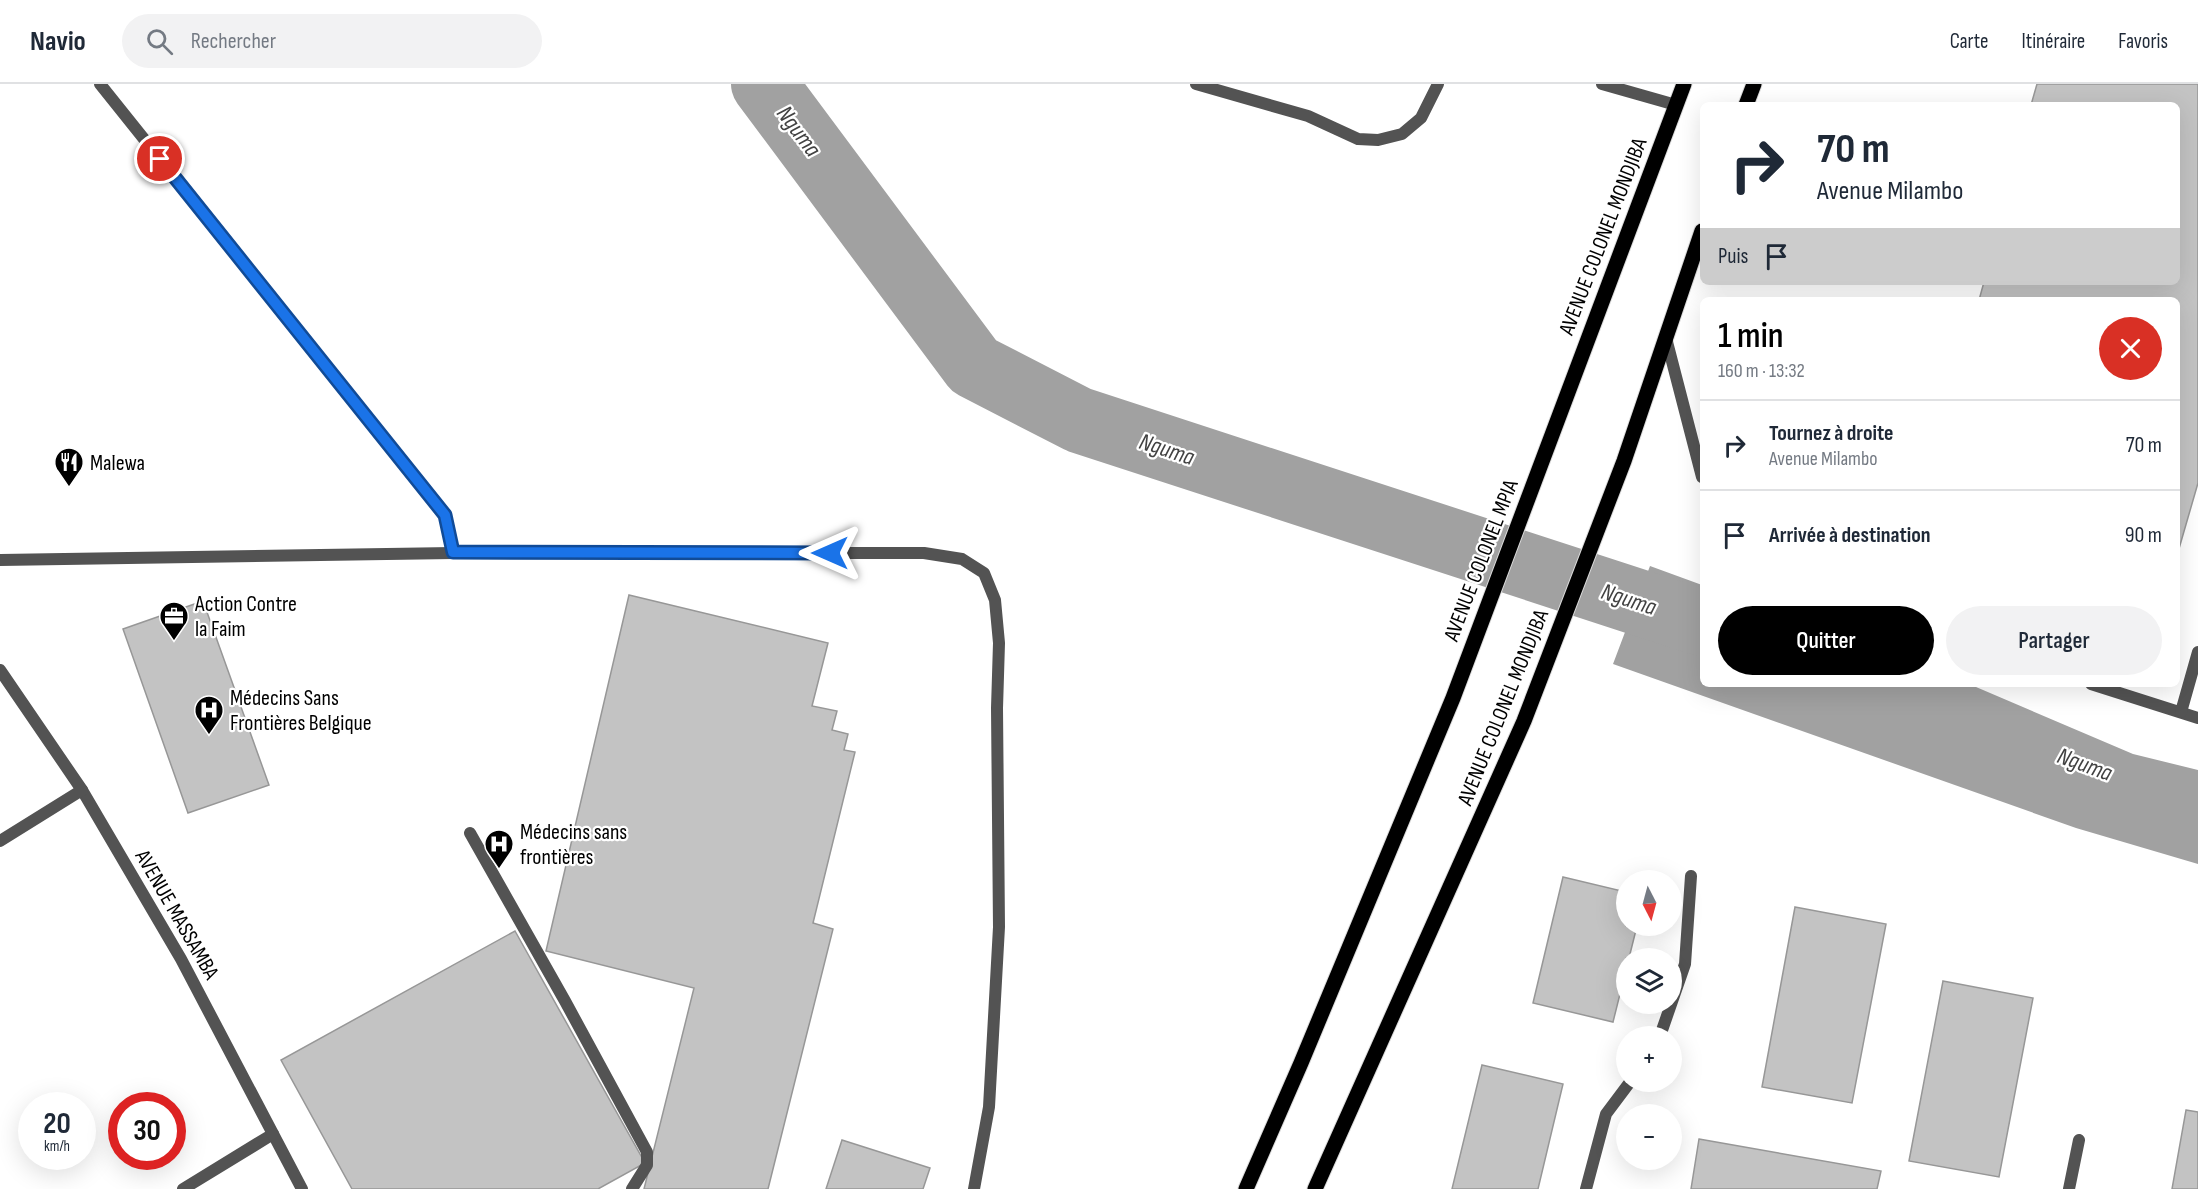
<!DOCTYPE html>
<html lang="fr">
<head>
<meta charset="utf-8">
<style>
	body { margin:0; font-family:"Sofia Sans Condensed",sans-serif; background:#f2f2f3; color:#1f2937; height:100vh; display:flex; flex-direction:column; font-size:22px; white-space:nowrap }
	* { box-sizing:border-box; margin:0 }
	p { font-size:20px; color:#747a83 }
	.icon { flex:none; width:33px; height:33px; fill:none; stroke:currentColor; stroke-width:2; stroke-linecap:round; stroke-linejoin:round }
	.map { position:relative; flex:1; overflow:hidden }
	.side { position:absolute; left:1700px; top:213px; width:480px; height:390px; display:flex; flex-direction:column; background:#fff; border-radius:9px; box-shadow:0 6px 24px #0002 }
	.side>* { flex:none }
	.banner { position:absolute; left:1700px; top:18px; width:480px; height:183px; border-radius:9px; box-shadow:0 6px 24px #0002; background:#fff; color:#1f2937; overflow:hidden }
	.needle { width:39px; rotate:174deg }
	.controls { position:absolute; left:1616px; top:786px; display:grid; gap:12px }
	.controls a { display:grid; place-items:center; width:66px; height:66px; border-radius:50%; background:#fff; box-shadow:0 6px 24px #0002; font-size:30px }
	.speed { position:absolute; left:18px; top:1008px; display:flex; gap:12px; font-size:30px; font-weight:700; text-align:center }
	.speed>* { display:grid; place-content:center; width:78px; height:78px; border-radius:50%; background:#fff; box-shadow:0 6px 24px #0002; line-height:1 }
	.speed small { font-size:15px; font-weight:400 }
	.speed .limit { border:9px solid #d22; background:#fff; color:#111 }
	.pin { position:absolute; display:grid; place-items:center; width:51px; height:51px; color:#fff; margin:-26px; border:3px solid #fff; border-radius:50%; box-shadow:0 2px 6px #0007 }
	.me { position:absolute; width:66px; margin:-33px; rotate:270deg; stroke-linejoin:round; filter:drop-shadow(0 0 4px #0008) }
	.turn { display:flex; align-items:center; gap:21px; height:126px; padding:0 18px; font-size:27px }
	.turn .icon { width:78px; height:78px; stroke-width:2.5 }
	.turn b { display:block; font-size:42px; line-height:51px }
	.then { display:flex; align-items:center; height:57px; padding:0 18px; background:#0003; gap:12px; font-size:22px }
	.round { display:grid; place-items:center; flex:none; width:63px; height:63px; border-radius:32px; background:#f2f2f3 }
	.overview { display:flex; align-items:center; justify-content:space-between; height:102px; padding:0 18px }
	h1 { font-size:36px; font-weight:600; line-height:45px; color:#000 }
	.cta { display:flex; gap:12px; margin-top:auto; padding:12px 18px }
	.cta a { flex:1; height:69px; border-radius:36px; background:#000; color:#fff; font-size:24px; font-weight:600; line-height:69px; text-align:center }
	.cta a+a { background:#f2f2f3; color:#1f2937 }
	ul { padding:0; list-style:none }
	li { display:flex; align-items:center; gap:18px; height:90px; padding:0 18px; border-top:2px solid #e0e1e3 }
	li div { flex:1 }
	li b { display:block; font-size:22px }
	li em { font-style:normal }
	header { display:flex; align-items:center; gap:36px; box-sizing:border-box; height:84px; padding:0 30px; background:#fff; border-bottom:2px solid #e0e1e3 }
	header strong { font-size:28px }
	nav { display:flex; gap:33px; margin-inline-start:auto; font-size:21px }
	.search { width:420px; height:54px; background:#f2f2f3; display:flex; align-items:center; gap:15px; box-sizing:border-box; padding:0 21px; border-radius:33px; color:#747a83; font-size:22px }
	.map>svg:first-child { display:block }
	.water { fill:#a1a1a1 }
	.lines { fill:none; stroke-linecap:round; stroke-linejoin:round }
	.river { stroke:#a1a1a1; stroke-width:66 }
	.building { fill:#c3c3c3; stroke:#979797; stroke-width:1.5 }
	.primary-casing { stroke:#dbdbdb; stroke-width:17 }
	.lane { stroke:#535353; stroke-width:12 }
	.street { stroke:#535353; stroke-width:12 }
	.primary { stroke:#000; stroke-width:15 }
	.route-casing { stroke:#114b97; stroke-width:15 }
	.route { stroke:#1a73e8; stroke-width:10 }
	.labels { text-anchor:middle; stroke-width:4.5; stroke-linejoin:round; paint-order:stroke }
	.street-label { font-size:22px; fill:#000; stroke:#fff }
	.poi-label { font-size:22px; fill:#000; stroke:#fff; text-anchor:start }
	.water-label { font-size:24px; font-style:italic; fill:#424242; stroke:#fff }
</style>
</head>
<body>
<header>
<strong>Navio</strong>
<div class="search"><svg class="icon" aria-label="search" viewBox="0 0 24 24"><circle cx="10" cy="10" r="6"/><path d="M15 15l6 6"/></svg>Rechercher</div>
<nav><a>Carte</a><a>Itinéraire</a><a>Favoris</a></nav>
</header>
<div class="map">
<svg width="2198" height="1105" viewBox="0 0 2198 1105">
	<rect width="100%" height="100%" fill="#fff"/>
	<path class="water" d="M 1650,482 L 1702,501 L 1702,600 L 1969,600 L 2133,670 L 2198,686 L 2198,780 L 2076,744 L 1613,580 Z"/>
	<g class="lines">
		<path class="river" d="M 764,0 L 974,282 L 1079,336 L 1702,539"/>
	</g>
	<g class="building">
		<path d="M 2037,0 L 2198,0 L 2198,399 L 2176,475 L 2176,216 L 1979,216 L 1984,198 L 2176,198 L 2176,21 L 2031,21 Z"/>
		<path d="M 629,511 L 828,559 L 812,622 L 837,627 L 832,646 L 848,650 L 844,666 L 855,668 L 813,839 L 833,845 L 768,1105 L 644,1105 L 694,904 L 546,867 Z"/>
		<path d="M 203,517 L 269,701 L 188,729 L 123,545 Z"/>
		<path d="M 1563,793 L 1626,808 L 1626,842 L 1637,842 L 1629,874 L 1626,874 L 1626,886 L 1613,938 L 1533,919 Z"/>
		<path d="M 1795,823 L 1886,840 L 1852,1019 L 1762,1003 Z"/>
		<path d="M 515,847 L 645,1079 L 598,1105 L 352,1105 L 281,976 Z"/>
		<path d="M 1943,897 L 2033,914 L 1999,1093 L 1909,1077 Z"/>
		<path d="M 1482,981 L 1563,1000 L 1538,1105 L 1452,1105 Z"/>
		<path d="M 2186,1026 L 2198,1028 L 2198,1105 L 2172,1105 Z"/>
		<path d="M 1699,1055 L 1881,1087 L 1877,1105 L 1691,1105 Z"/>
		<path d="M 842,1056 L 930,1084 L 923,1105 L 826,1105 Z"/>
	</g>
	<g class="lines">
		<g class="primary-casing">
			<g id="primary">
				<path d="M 1746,21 L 1754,0"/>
				<path d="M 1246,1105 L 1301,979 L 1453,614 L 1684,0"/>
				<path d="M 1315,1105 L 1524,637 L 1624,377 L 1702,147"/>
			</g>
		</g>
		<g class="lane">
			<path d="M 1196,0 L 1308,32 L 1358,55 L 1378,56 L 1402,50 L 1421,34 L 1438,0"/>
			<path d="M 1602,0 L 1676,21"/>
			<path d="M 1666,254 L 1702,393"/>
			<path d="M 2091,600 L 2198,634"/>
			<path d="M 2181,628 L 2198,568"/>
			<path d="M 470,749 L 565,917 L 647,1068 L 647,1081 L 632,1105"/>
			<path d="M 183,1105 L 273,1050"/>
		</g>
		<g class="street">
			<path d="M 100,0 L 445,431 L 453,469"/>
			<path d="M 0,476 L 453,469 L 924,469 L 962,475 L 984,489 L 995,516 L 999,559 L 997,624 L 999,843 L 989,1023 L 974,1105"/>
			<path d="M 0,586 L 82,706 L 181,875 L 302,1105"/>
			<path d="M 0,757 L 82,706"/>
			<path d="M 1660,952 L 1685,880 L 1691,792"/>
			<path d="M 1586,1105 L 1606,1030 L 1630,998"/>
			<path d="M 2069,1105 L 2079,1056"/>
		</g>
		<use href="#primary" class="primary"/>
	</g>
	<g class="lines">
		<g class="route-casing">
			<path id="route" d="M 160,75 L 445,431 L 453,468 L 830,469"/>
		</g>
		<use href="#route" class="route"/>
	</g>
	<defs>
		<g id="restaurant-pin" transform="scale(1.5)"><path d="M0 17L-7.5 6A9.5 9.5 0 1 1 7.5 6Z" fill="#000" stroke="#fff"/><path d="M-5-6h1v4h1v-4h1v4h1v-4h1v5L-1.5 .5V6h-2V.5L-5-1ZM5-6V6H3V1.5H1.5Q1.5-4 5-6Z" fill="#fff"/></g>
		<g id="office-pin" transform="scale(1.5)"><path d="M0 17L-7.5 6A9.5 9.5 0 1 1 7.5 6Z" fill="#000" stroke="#fff"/><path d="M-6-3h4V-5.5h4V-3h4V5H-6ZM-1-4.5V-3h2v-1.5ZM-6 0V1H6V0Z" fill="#fff"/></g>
		<g id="hospital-pin" transform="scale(1.5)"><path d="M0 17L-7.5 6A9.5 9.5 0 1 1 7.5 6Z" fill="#000" stroke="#fff"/><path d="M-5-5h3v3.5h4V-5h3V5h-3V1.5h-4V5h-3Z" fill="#fff"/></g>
	</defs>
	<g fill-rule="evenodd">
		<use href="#restaurant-pin" x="69" y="378"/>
		<use href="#office-pin" x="174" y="532"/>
		<use href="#hospital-pin" x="209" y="626"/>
		<use href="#hospital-pin" x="499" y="760"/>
	</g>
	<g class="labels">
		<g class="street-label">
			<text transform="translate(1602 152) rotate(-69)" y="8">AVENUE COLONEL MONDJIBA</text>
			<text transform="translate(1480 476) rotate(-69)" y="8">AVENUE COLONEL MPIA</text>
			<text transform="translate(1502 623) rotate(-68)" y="8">AVENUE COLONEL MONDJIBA</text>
			<text transform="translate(178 830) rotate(60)" y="8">AVENUE MASSAMBA</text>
		</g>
		<g class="poi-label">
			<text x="90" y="386">Malewa</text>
			<text x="195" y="527">Action Contre<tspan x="195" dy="25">la Faim</tspan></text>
			<text x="230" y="621">Médecins Sans<tspan x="230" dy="25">Frontières Belgique</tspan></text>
			<text x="520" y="755">Médecins sans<tspan x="520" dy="25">frontières</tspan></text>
		</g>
		<g class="water-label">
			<text transform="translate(799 47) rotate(53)" y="8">Nguma</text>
			<text transform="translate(1167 365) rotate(18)" y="8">Nguma</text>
			<text transform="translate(1629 515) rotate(18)" y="8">Nguma</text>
			<text transform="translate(2085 680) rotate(20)" y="8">Nguma</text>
		</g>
	</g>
</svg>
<div class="controls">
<a><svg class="needle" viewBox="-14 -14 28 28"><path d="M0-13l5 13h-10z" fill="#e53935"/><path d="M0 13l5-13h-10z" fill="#747a83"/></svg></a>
<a><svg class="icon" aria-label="layers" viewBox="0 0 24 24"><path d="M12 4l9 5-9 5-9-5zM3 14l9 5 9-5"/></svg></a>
<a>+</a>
<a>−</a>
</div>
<div class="speed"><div>20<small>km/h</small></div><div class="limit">30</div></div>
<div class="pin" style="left:160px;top:75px;background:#d93025"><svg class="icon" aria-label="arrive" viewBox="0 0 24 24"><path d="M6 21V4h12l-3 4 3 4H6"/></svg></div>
<svg class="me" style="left:830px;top:469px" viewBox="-20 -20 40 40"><path d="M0-17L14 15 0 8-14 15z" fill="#1a73e8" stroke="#fff" stroke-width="4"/></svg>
<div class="banner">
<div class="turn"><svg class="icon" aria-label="right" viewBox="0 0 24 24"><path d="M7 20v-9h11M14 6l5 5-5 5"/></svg><div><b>70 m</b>Avenue Milambo</div></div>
<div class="then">Puis<svg class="icon" aria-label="arrive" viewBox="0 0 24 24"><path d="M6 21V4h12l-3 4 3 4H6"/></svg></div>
</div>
<section class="side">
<div class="overview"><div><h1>1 min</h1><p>160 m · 13:32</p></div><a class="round" style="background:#d93025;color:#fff"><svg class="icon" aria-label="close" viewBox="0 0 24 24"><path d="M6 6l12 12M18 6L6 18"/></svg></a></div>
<ul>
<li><svg class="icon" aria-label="right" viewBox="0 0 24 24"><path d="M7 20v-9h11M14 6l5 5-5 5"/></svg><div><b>Tournez à droite</b><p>Avenue Milambo</p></div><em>70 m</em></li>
<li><svg class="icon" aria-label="arrive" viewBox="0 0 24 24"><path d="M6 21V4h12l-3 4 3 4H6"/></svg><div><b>Arrivée à destination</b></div><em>90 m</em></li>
</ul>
<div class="cta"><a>Quitter</a><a>Partager</a></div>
</section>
</div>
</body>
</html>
